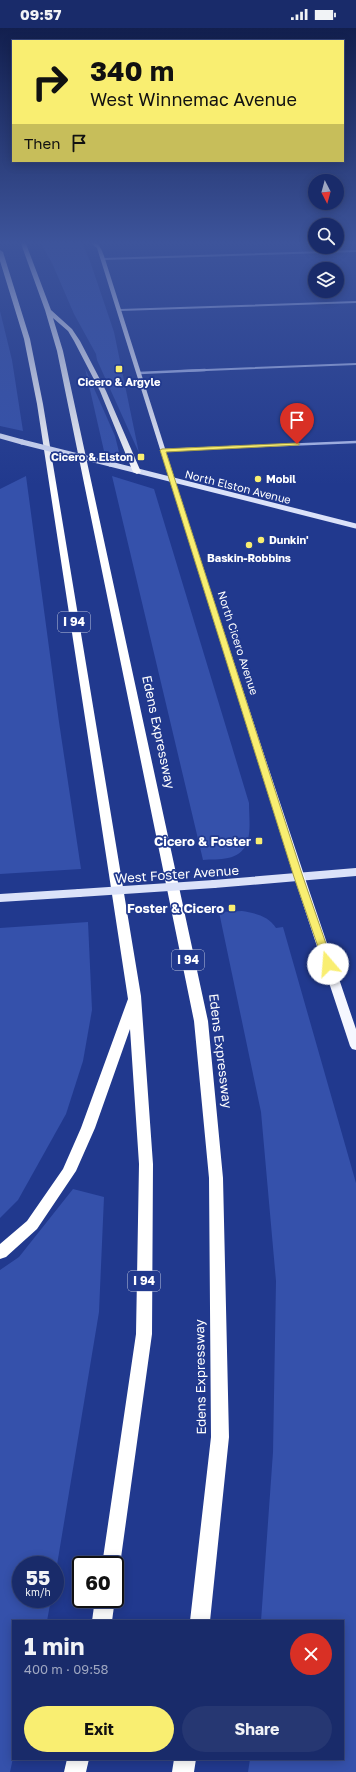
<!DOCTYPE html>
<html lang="en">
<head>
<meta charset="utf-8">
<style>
	body { margin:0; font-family:"Golos Text",sans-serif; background:#263772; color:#f1f3f6; height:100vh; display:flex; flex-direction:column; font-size:15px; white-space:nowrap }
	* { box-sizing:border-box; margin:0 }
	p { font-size:13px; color:#9fa7c1 }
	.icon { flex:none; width:22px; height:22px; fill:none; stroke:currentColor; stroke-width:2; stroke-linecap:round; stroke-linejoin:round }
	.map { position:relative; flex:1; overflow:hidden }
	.side { position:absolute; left:12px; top:1592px; width:332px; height:140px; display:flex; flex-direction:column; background:#192b6a; border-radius:0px; box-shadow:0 2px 10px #0003,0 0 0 1px #37477e }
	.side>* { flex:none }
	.top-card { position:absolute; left:12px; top:12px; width:332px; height:122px; border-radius:0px; box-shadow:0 2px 10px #0003,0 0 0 1px #37477e; background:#f9ee71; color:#111; overflow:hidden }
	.needle { width:26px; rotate:174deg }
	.buttons { position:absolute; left:308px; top:146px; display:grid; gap:8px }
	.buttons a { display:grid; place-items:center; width:36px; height:36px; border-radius:50%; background:#192b6a; box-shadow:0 2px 10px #0003,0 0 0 1px #37477e; font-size:20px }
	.speed { position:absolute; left:12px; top:1528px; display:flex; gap:8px; font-size:20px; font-weight:700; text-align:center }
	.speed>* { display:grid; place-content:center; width:52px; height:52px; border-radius:50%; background:#192b6a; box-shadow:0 2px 10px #0003,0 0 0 1px #37477e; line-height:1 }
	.speed small { font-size:10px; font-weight:400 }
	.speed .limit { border:2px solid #111; border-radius:6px; background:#fff; color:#111 }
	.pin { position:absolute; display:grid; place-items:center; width:34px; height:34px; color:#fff; margin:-41px -17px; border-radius:50% 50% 50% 0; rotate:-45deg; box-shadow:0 0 4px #0007 }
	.pin .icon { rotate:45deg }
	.me { position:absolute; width:44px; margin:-22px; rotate:342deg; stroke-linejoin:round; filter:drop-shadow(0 0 3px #0008) }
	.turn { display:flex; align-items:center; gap:14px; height:84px; padding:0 12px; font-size:18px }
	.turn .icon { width:52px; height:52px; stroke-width:2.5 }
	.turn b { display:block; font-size:28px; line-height:34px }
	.then { display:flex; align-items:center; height:38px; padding:0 12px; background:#0003; gap:8px; font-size:15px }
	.round { display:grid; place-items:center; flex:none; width:42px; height:42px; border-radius:21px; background:#263772 }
	.head { display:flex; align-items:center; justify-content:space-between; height:68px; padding:0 12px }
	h1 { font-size:24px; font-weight:700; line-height:30px }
	.button { display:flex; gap:8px; margin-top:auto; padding:8px 12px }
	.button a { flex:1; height:46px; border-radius:24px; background:#f9ee71; color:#111; font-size:16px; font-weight:700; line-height:46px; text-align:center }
	.button a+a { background:#263772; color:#f1f3f6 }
	.status { display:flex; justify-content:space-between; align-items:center; height:28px; padding:0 20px; background:#192b6a; direction:ltr }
	.status svg { height:11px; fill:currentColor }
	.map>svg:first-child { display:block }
	.green { fill:#3551ab }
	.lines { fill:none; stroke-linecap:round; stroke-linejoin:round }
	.minor-far1 { stroke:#b0beec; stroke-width:2 }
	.minor { stroke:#b0beec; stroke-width:2.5 }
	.secondary-far1 { stroke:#dbe2f9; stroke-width:5 }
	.secondary { stroke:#dbe2f9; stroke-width:8 }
	.primary { fill:#f5f7ff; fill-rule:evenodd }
	.motorway { fill:#fff; fill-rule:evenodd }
	.secondary-bridge-far1 { stroke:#dbe2f9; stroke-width:5 }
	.secondary-bridge { stroke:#dbe2f9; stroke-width:8 }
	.route { fill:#f9ee71; stroke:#a29b49 }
	.poi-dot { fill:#f9ee71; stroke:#21398e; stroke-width:1.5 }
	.labels { text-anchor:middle; stroke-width:3.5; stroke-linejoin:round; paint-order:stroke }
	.far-poi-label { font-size:11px; font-weight:bold; fill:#fff; stroke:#21398e }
	.far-street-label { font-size:11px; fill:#fff; stroke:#21398e }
	.shield { fill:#21398e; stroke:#bcc4dd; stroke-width:1 }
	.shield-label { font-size:12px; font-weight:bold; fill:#fff }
	.street-label { font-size:13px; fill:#fff; stroke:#21398e }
	.poi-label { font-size:13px; font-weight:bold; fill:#fff; stroke:#21398e; text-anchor:end }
</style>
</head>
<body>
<div class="status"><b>09:57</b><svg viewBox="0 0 49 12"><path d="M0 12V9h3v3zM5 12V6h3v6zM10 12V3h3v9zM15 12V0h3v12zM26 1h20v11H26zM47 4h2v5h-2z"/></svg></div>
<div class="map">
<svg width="356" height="1744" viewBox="0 0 356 1744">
	<rect width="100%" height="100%" fill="#21398e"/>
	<g class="green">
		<path d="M 42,213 L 80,213 L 82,215 L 90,233 L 114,304 L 139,425 L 97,332 L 96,326 L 74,286 L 52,235 L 40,214 Z"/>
		<path d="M 0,283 L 12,332 L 23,403 L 0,398 Z"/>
		<path d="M 85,340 L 115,408 L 119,424 L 113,426 L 104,423 Z"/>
		<path d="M 26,448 L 59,694 L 81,841 L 0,846 L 0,461 Z"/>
		<path d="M 112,448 L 154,461 L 249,775 C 249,797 255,824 228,830 C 220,832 211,831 203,832 Z"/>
		<path d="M 242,883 C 254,885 269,888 276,900 L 283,899 L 356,1155 L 356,1744 L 248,1744 L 250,1731 L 343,1731 L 343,1593 L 261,1593 L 273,1424 L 276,1253 L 261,1084 L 219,884 Z"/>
		<path d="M 88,894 L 92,982 L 83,1033 L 66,1086 L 18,1172 L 0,1190 L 0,900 Z"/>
		<path d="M 73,1161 L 104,1169 L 99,1284 L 55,1549 L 55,1537 L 21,1537 L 21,1571 L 51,1571 L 47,1593 L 13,1593 L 13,1730 L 10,1744 L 0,1744 L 0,1242 L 19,1229 Z"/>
	</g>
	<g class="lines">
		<g class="minor-far1">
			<path d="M 103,231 L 356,223"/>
			<path d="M 120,282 L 356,274"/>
			<path d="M 181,343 L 356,336"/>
		</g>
		<g class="minor">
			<path d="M 139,345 L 205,342"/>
			<path d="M 162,422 L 356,414"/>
		</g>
		<g class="secondary-far1">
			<path d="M 0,408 L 22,414"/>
			<path d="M 110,436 L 356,498"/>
		</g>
		<g class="secondary">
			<path d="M 214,856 L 356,844"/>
			<path d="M 0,870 L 79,865"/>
		</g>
		<path class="primary" d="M 88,213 C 99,212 102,222 105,231 C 186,489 269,746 356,1001 L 356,1022 L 352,1021 L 350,1018 L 294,849 L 97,220 Z"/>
		<g class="motorway">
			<path d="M 20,213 L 25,213 L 51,282 L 72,301 L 80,313 L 106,363 L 141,444 L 137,446 L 133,444 L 100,363 L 74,313 L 68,303 L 53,290 L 63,323 L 208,993 L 223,1150 L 229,1409 L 210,1593 L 190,1593 L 211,1409 L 209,1150 L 194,993 L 57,323 L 45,282 Z"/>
			<path d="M 0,222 L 3,224 L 30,311 L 43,376 L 141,968 L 153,1136 L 152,1306 L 120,1537 L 118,1543 L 115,1544 L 115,1537 L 102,1537 L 136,1306 L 139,1136 L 130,1001 L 95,1100 L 76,1143 L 37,1201 L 6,1229 L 0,1231 L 0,1216 L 27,1193 L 63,1141 L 81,1100 L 128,971 L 37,376 L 24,311 L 0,233 Z"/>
			<path d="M 95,1571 L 115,1571 L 112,1593 L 92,1593 Z"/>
			<path d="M 67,1731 L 89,1731 L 86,1744 L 64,1744 Z"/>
			<path d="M 174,1731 L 196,1731 L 194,1744 L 172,1744 Z"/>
		</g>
		<path class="secondary-bridge-far1" d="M 22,414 L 110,436"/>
		<path class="secondary-bridge" d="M 79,865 L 214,856"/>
	</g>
	<linearGradient id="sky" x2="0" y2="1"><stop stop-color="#121f4e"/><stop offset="0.47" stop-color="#3d549b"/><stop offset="1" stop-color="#3d549b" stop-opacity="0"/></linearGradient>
	<rect width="356" height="457" fill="url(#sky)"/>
	<path class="route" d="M 297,415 L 299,415 L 299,417 L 166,424 L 303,849 L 333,936 L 328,940 L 324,936 L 294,849 L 160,422 L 162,421 Z"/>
	<g class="poi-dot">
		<rect x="115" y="337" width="8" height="8" rx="2"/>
		<rect x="137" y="425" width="8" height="8" rx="2"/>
		<circle cx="258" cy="451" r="4"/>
		<circle cx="261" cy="512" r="4"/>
		<circle cx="249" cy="517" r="4"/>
		<rect x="255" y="809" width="8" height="8" rx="2"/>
		<rect x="228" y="876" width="8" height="8" rx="2"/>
	</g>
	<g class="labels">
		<g class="far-poi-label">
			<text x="119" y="358">Cicero &amp; Argyle</text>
			<text x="133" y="433" text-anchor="end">Cicero &amp; Elston</text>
			<text x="266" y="455" text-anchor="start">Mobil</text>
			<text x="269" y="516" text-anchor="start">Dunkin'</text>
			<text x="249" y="534">Baskin-Robbins</text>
		</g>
		<g class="far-street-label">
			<text transform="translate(238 459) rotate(14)" y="4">North Elston Avenue</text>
			<text transform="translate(238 615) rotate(72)" y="4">North Cicero Avenue</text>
		</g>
		<g class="shield">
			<rect x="58" y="584" width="32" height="20" rx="3"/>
			<rect x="172" y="922" width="32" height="20" rx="3"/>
			<rect x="128" y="1243" width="32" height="20" rx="3"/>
		</g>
		<g class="shield-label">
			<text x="74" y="598">I 94</text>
			<text x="188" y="936">I 94</text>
			<text x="144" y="1257">I 94</text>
		</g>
		<g class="street-label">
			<text transform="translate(159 704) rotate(78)" y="5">Edens Expressway</text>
			<text transform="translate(177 846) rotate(-4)" y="5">West Foster Avenue</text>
			<text transform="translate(221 1023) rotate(83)" y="5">Edens Expressway</text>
			<text transform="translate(200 1349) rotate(-91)" y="5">Edens Expressway</text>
		</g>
		<g class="poi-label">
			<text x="251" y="818">Cicero &amp; Foster</text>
			<text x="224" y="885">Foster &amp; Cicero</text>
		</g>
	</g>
</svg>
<div class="buttons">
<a><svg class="needle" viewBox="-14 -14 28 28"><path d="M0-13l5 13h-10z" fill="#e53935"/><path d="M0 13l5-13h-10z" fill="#9fa7c1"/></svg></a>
<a><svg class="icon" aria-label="search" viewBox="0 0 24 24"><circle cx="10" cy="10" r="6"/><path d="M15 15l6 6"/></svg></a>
<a><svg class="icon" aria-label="layers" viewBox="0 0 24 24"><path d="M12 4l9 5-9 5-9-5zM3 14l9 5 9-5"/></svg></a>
</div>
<div class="speed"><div>55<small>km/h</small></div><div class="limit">60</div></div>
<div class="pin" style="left:297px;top:416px;background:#d93025"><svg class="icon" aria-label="arrive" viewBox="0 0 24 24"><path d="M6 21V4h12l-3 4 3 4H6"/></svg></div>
<svg class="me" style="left:328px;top:936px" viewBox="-20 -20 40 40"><circle r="19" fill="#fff"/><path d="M0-13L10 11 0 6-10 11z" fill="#f9ee71"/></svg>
<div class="top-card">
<div class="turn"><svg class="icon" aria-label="right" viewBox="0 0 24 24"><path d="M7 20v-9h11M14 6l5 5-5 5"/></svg><div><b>340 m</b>West Winnemac Avenue</div></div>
<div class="then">Then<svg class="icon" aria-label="arrive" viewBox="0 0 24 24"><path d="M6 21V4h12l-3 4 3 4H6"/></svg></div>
</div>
<section class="side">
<div class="head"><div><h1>1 min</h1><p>400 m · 09:58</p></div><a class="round" style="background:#d93025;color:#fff"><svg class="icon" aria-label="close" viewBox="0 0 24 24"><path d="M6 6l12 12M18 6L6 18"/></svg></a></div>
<div class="button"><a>Exit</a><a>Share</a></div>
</section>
</div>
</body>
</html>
